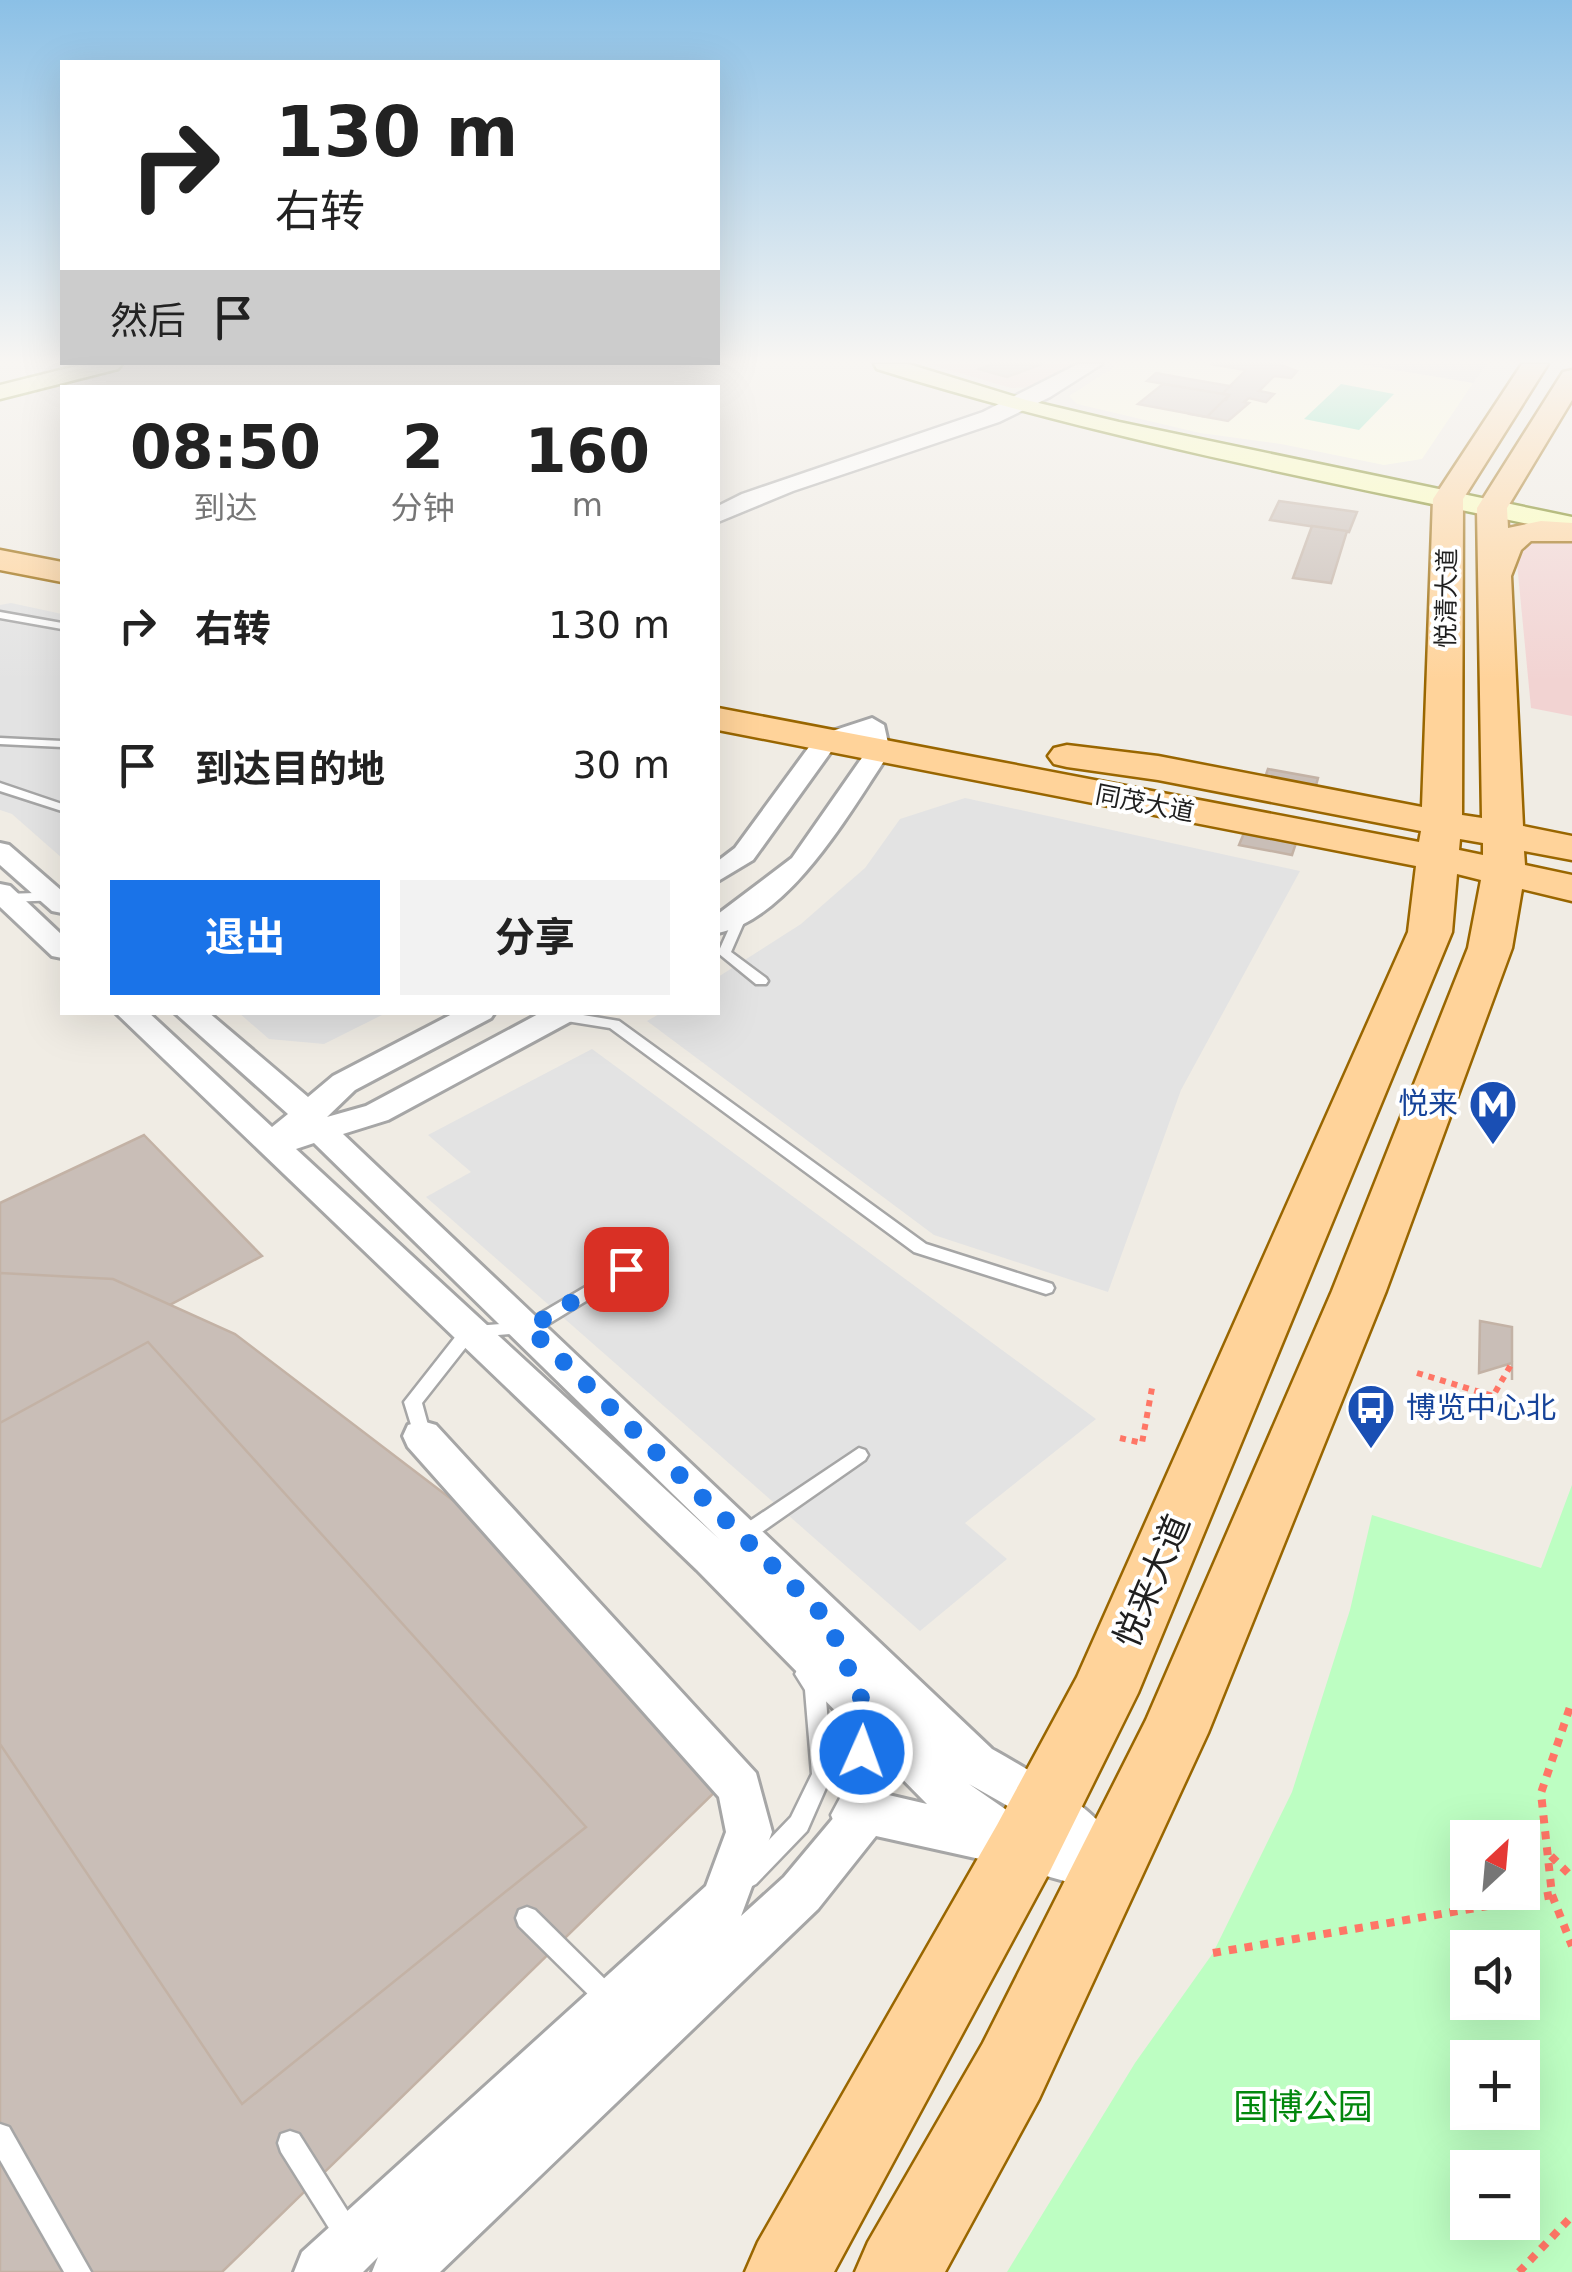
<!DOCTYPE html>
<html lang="zh">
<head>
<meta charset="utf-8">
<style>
	body { margin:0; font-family:"DejaVu Sans","Noto Sans SC",sans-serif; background:#f2f2f2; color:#222; height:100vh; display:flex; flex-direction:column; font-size:38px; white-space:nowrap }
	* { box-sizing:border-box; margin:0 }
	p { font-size:32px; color:#767676 }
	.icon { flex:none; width:55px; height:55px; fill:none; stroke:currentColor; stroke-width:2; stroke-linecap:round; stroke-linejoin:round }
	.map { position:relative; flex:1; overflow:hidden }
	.panel { position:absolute; left:60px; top:385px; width:660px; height:630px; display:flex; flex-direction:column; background:#fff; border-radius:0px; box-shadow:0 10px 40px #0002 }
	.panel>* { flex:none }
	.top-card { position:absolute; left:60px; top:60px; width:660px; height:305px; border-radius:0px; box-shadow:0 10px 40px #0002; background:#fff; color:#222; overflow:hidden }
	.needle { width:65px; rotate:26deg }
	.fabs { position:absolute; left:1450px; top:1820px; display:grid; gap:20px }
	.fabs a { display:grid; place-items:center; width:90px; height:90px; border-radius:0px; background:#fff; box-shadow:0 10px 40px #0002; font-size:50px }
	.pin { position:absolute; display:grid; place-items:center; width:85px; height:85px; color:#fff; margin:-42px; border-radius:20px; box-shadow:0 5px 15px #0006 }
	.me { position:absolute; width:110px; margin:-55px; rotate:2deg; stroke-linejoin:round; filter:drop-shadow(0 0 8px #0008) }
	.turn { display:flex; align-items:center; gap:35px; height:210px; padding:0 50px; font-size:45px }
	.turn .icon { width:130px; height:130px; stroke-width:2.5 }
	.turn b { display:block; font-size:70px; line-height:85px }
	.then { display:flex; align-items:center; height:95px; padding:0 50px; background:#0003; gap:20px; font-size:38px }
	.eta { display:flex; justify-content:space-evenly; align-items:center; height:170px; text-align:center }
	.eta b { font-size:60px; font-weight:700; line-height:70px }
	.button { display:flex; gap:20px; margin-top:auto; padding:20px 50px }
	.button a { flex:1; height:115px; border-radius:0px; background:#1a73e8; color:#fff; font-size:40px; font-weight:700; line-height:115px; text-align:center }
	.button a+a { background:#f2f2f2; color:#222 }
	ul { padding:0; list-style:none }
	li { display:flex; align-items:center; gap:30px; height:140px; padding:0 50px }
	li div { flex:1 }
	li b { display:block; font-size:38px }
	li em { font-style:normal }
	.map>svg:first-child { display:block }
	.residential { fill:#dddbdb }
	.commercial { fill:#f2d3d2 }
	.education { fill:#ffffde }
	.park { fill:#bdfec2; fill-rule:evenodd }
	.pitch { fill:#7be6bc }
	.parking { fill:#e3e3e3 }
	.building { fill:#c9beb7; stroke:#c3b2a5; stroke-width:2.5 }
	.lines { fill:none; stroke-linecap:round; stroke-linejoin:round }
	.service-casing { stroke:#a6a6a6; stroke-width:5 }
	.minor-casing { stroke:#a6a6a6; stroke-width:6 }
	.tertiary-casing { stroke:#a6a6a6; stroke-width:5 }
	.secondary-casing { stroke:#6e7b00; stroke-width:5 }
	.primary-casing { stroke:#960; stroke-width:5 }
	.path-far1 { stroke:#ff7666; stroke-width:6; stroke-dasharray:6 6; stroke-linecap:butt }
	.path { stroke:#ff7666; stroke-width:8; stroke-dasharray:8 8; stroke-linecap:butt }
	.service { fill:#fff; fill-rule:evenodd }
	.minor { fill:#fff; fill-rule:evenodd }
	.tertiary { fill:#fff; fill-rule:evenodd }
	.secondary { fill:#fbffb4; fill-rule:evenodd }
	.primary { fill:#ffd39a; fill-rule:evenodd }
	.route { stroke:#1a73e8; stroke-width:18; stroke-dasharray:0 32.4 }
	.labels { text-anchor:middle; stroke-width:8; stroke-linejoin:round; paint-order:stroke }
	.far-street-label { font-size:25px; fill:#1f1f1f; stroke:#fff }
	.transit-label { font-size:30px; fill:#164399; stroke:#fff; text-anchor:end }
	.near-street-label { font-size:35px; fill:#1f1f1f; stroke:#fff }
	.near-park-label { font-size:35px; fill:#02870d; stroke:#fff }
</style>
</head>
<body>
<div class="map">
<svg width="1572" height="2272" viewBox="0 0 1572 2272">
	<rect width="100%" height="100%" fill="#f0ece4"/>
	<path class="residential" d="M 1358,364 L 1487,364 L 1473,383 Z"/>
	<g class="commercial">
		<path d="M 929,364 L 1071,364 L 1032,387 L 1011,388 Z"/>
		<path d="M 1572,538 L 1572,716 L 1531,708 L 1516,553 L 1530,541 Z"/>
	</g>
	<path class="education" d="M 1119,364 L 1358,364 L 1473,383 L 1422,459 L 1384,465 L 1281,444 L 1200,433 L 1077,404 L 1069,396 Z"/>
	<path class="park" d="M 1572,1485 L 1572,2272 L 1007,2272 L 1135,2063 L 1213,1953 L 1292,1792 L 1350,1610 L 1372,1515 L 1541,1568 ZM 1468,1838 L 1522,1838 L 1522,1892 L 1468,1892 ZM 1468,1948 L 1522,1948 L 1522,2002 L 1468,2002 ZM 1468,2058 L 1522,2058 L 1522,2112 L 1468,2112 ZM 1468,2168 L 1522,2168 L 1522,2222 L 1468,2222 Z"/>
	<path class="pitch" d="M 1341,384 L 1394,394 L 1359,430 L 1304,419 Z"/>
	<g class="parking">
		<path d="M 11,603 L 62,614 L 62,858 L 12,814 L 0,810 L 0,605 Z"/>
		<path d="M 965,798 L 1300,871 L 1181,1090 L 1108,1292 L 934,1235 L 647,1021 L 661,1013 L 718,1012 L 718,977 L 801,924 L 865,868 L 900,819 Z"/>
		<path d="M 239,1013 L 386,1013 L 324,1044 L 269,1039 Z"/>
		<path d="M 592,1049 L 1096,1419 L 965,1523 L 1007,1559 L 920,1631 L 426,1197 L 471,1172 L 428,1135 Z"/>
	</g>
	<g class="building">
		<path d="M 993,364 L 1042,364 L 1007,377 L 979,369 Z"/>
		<path d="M 1210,364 L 1278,364 L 1297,371 L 1291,378 L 1274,376 L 1259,391 L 1274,394 L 1266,402 L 1249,398 L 1244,402 L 1249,403 L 1228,421 L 1190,414 L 1211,397 L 1226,400 L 1229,395 L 1222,394 L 1246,370 Z"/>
		<path d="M 1156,373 L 1183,378 L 1230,386 L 1222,394 L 1147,381 Z"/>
		<path d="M 1163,384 L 1229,395 L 1207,417 L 1138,404 Z"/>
		<path d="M 1279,501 L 1357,512 L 1349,532 L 1270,520 Z"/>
		<path d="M 1312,526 L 1347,531 L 1331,583 L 1293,578 Z"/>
		<path d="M 1268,769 L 1318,778 L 1315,789 L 1264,780 Z"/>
		<path d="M 1244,833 L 1296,843 L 1292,855 L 1239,845 Z"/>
		<path d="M 144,1135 L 262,1256 L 0,1395 L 0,1203 Z"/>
		<path d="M 0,1273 L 113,1279 L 235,1334 L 463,1508 L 721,1786 L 222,2272 L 0,2272 Z"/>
		<path d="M 1480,1321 L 1512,1327 L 1512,1380 L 1512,1363 L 1479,1373 Z"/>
		<path d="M 148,1342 L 586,1827 L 242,2104 L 0,1744 L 0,1423 Z"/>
	</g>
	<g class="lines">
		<g class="service-casing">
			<g id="service">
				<path d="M 0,612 L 62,623 L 62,629 L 0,618 Z"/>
				<path d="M 0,738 L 62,741 L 62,747 L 0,744 Z"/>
				<path d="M 0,783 L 62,804 L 62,811 L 0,791 Z"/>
				<path d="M 62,892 L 62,900 L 7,902 L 1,898 L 7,894 Z"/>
				<path d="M 742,909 L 748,913 L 731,952 L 766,978 L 768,981 L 766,984 L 756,984 L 718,953 L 736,913 Z"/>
				<path d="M 565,1012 L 619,1021 L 926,1244 L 1052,1284 L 1054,1288 L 1052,1292 L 1046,1294 L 914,1252 L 610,1028 L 560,1020 L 553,1016 L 555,1013 Z"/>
				<path d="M 626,1263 L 632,1265 L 634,1269 L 632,1273 L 535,1332 L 474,1337 L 422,1403 L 431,1436 L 428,1441 L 422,1443 L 416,1441 L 404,1402 L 463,1327 L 526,1322 Z"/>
				<path d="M 859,1448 L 865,1450 L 868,1455 L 865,1460 L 749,1541 L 742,1544 L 735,1541 L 733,1536 L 735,1531 Z"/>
				<path d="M 805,1665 L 812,1668 L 825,1687 L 832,1774 L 807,1831 L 756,1884 L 748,1888 L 740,1884 L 737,1877 L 740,1870 L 791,1817 L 812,1774 L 805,1690 L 795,1674 L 798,1668 Z"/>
				<path d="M 867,1713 L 874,1716 L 877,1722 L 867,1789 L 850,1822 L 842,1825 L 834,1822 L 831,1815 L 846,1787 L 857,1722 L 860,1716 Z"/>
				<path d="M 527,1907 L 535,1910 L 618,1992 L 622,2000 L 618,2008 L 610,2012 L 602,2008 L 519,1926 L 516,1918 L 519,1910 Z"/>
				<path d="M 0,2124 L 9,2127 L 91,2272 L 64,2272 L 0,2160 Z"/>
				<path d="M 290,2131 L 299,2134 L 357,2226 L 361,2235 L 357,2244 L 348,2248 L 339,2244 L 281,2152 L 278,2143 L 281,2134 Z"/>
			</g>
		</g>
		<g class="minor-casing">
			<g id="minor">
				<path d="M 872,718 L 884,725 L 890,752 C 851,810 791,918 718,933 L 718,914 L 792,858 L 866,752 L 862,737 L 835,746 L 753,860 L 718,881 L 718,861 L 735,848 L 817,736 Z"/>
				<path d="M 0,843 L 9,845 L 62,891 L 62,913 L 52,911 L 0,865 Z"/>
				<path d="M 0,884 L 10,886 L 62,935 L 62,958 L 52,956 L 0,907 Z"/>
				<path d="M 115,1012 L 148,1012 L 272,1127 L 288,1114 L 174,1012 L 208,1012 L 308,1097 L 333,1076 L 456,1012 L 495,1012 L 491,1018 L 355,1090 L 327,1117 L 366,1106 L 542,1012 L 581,1012 L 577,1018 L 388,1120 L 343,1134 L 992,1749 C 1043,1778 1110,1815 1135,1871 L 1128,1887 L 1111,1894 L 1007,1865 L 876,1836 L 818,1909 L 440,2272 L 372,2272 L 378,2257 L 363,2272 L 294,2272 L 302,2252 L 706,1886 L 726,1832 L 719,1797 L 408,1447 L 403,1436 L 408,1425 L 422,1421 L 436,1425 L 756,1773 L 772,1832 L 741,1916 L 784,1877 L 851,1797 L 867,1790 L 927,1804 L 697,1570 ZM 314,1143 L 719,1539 L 296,1149 ZM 969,1784 L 1031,1819 L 1042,1832 L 1034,1829 Z"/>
			</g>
		</g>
		<g class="tertiary-casing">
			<path id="tertiary" d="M 1078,364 L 1102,364 L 1050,397 L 999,422 L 793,491 L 718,522 L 718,506 L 742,494 L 983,412 Z"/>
		</g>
		<g class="secondary-casing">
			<g id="secondary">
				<path d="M 84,364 L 122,364 L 118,369 L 0,399 L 0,385 Z"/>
				<path d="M 874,364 L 908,364 L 1026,400 L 1119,422 L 1572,517 L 1572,533 C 1339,484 1105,440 877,369 Z"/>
			</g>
		</g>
		<g class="primary-casing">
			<g id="primary">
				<path d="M 1522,364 L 1548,364 L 1463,499 L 1462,815 L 1482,818 L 1477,508 L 1563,372 L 1572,370 L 1572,400 L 1507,508 L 1508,528 L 1541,521 L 1572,523 L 1572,541 L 1531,541 L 1521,550 L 1511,576 L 1523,826 L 1572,836 L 1572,860 L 1524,851 L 1525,865 L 1572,875 L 1572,901 L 1522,889 L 1512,948 L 1386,1291 L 1208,1733 L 1039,2099 L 945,2272 L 855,2272 L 868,2242 L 983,2043 L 1146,1720 L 1332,1291 L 1468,948 L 1481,880 L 1457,874 L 1452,932 L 1138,1693 L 1049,1873 L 834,2272 L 745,2272 L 758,2242 L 997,1825 L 1077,1677 L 1408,932 L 1416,866 L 718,730 L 718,708 L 1419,842 L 1421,831 L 1158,780 L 1067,767 L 1054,764 L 1048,756 L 1054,748 L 1067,745 L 1158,756 L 1422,807 L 1433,499 ZM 1460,839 L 1483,843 L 1483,855 L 1459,850 Z"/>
				<path d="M 0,550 L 62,562 L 62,582 L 0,570 Z"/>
			</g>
		</g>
		<g class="path-far1">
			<path d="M 1417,1373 L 1493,1396 L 1512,1363"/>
			<path d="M 1120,1438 L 1142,1443 L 1152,1388"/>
		</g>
		<g class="path">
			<path d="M 1551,1856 L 1572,1877"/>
			<path d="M 1552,1895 L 1572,1946"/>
			<path d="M 1213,1953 L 1552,1895 L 1541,1793 L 1572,1701"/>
			<path d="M 1519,2272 L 1572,2216"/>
		</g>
		<use href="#service" class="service"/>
		<use href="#minor" class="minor"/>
		<use href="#tertiary" class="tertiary"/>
		<use href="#secondary" class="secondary"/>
		<use href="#primary" class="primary"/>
	</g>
	<linearGradient id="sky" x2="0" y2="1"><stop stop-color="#8bc0e6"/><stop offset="0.53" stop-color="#f8f6f3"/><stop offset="1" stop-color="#f8f6f3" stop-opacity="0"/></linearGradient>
	<rect width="1572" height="682" fill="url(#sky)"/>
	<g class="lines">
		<path class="route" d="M 626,1269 L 529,1328 L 827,1619 L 868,1714 L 862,1752"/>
	</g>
	<defs>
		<g id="metro-pin" transform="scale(2.5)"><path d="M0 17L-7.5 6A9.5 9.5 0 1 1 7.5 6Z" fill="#1a4fb4" stroke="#fff"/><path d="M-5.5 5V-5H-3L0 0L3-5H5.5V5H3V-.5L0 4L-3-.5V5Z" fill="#fff"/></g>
		<g id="bus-pin" transform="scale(2.5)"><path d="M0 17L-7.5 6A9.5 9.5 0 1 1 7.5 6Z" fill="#1a4fb4" stroke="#fff"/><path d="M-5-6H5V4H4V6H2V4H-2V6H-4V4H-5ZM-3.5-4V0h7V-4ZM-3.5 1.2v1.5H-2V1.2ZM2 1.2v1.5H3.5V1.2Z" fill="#fff"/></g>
	</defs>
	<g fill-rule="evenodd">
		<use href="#metro-pin" x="1493" y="1104"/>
		<use href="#bus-pin" x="1371" y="1408"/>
	</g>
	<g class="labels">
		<g class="far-street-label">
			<text transform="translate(1446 598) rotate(-89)" y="9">悦清大道</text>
			<text transform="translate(1145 803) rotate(11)" y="9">同茂大道</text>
		</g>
		<g class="transit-label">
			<text x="1458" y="1114">悦来</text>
			<text x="1406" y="1418" text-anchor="start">博览中心北</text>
		</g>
		<g class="near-street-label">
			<text transform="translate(1152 1581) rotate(-67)" y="12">悦来大道</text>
		</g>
		<g class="near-park-label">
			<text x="1303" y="2119">国博公园</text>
		</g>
	</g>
</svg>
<div class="fabs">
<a><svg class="needle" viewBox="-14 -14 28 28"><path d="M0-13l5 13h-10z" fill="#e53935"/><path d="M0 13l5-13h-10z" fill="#767676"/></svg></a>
<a><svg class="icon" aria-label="sound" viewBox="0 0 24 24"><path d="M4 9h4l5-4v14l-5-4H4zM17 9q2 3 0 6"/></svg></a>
<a>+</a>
<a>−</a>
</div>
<div class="pin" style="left:626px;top:1269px;background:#d93025"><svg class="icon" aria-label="arrive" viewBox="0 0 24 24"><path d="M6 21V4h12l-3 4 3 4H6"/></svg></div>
<svg class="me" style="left:862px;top:1752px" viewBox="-20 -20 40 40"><circle r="17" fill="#1a73e8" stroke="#fff" stroke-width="3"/><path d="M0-11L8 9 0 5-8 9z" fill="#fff"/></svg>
<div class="top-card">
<div class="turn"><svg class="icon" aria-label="right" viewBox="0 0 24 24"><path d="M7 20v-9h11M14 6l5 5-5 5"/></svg><div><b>130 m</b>右转</div></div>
<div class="then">然后<svg class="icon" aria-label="arrive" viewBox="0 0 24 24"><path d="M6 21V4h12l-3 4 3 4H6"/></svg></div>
</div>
<section class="panel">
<div class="eta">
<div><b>08:50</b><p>到达</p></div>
<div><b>2</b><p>分钟</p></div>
<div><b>160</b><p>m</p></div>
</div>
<ul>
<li><svg class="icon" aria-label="right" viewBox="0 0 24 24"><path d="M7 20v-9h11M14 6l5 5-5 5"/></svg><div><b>右转</b></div><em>130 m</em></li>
<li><svg class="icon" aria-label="arrive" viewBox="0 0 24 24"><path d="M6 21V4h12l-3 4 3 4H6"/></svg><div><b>到达目的地</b></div><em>30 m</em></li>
</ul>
<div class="button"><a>退出</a><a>分享</a></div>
</section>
</div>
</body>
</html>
